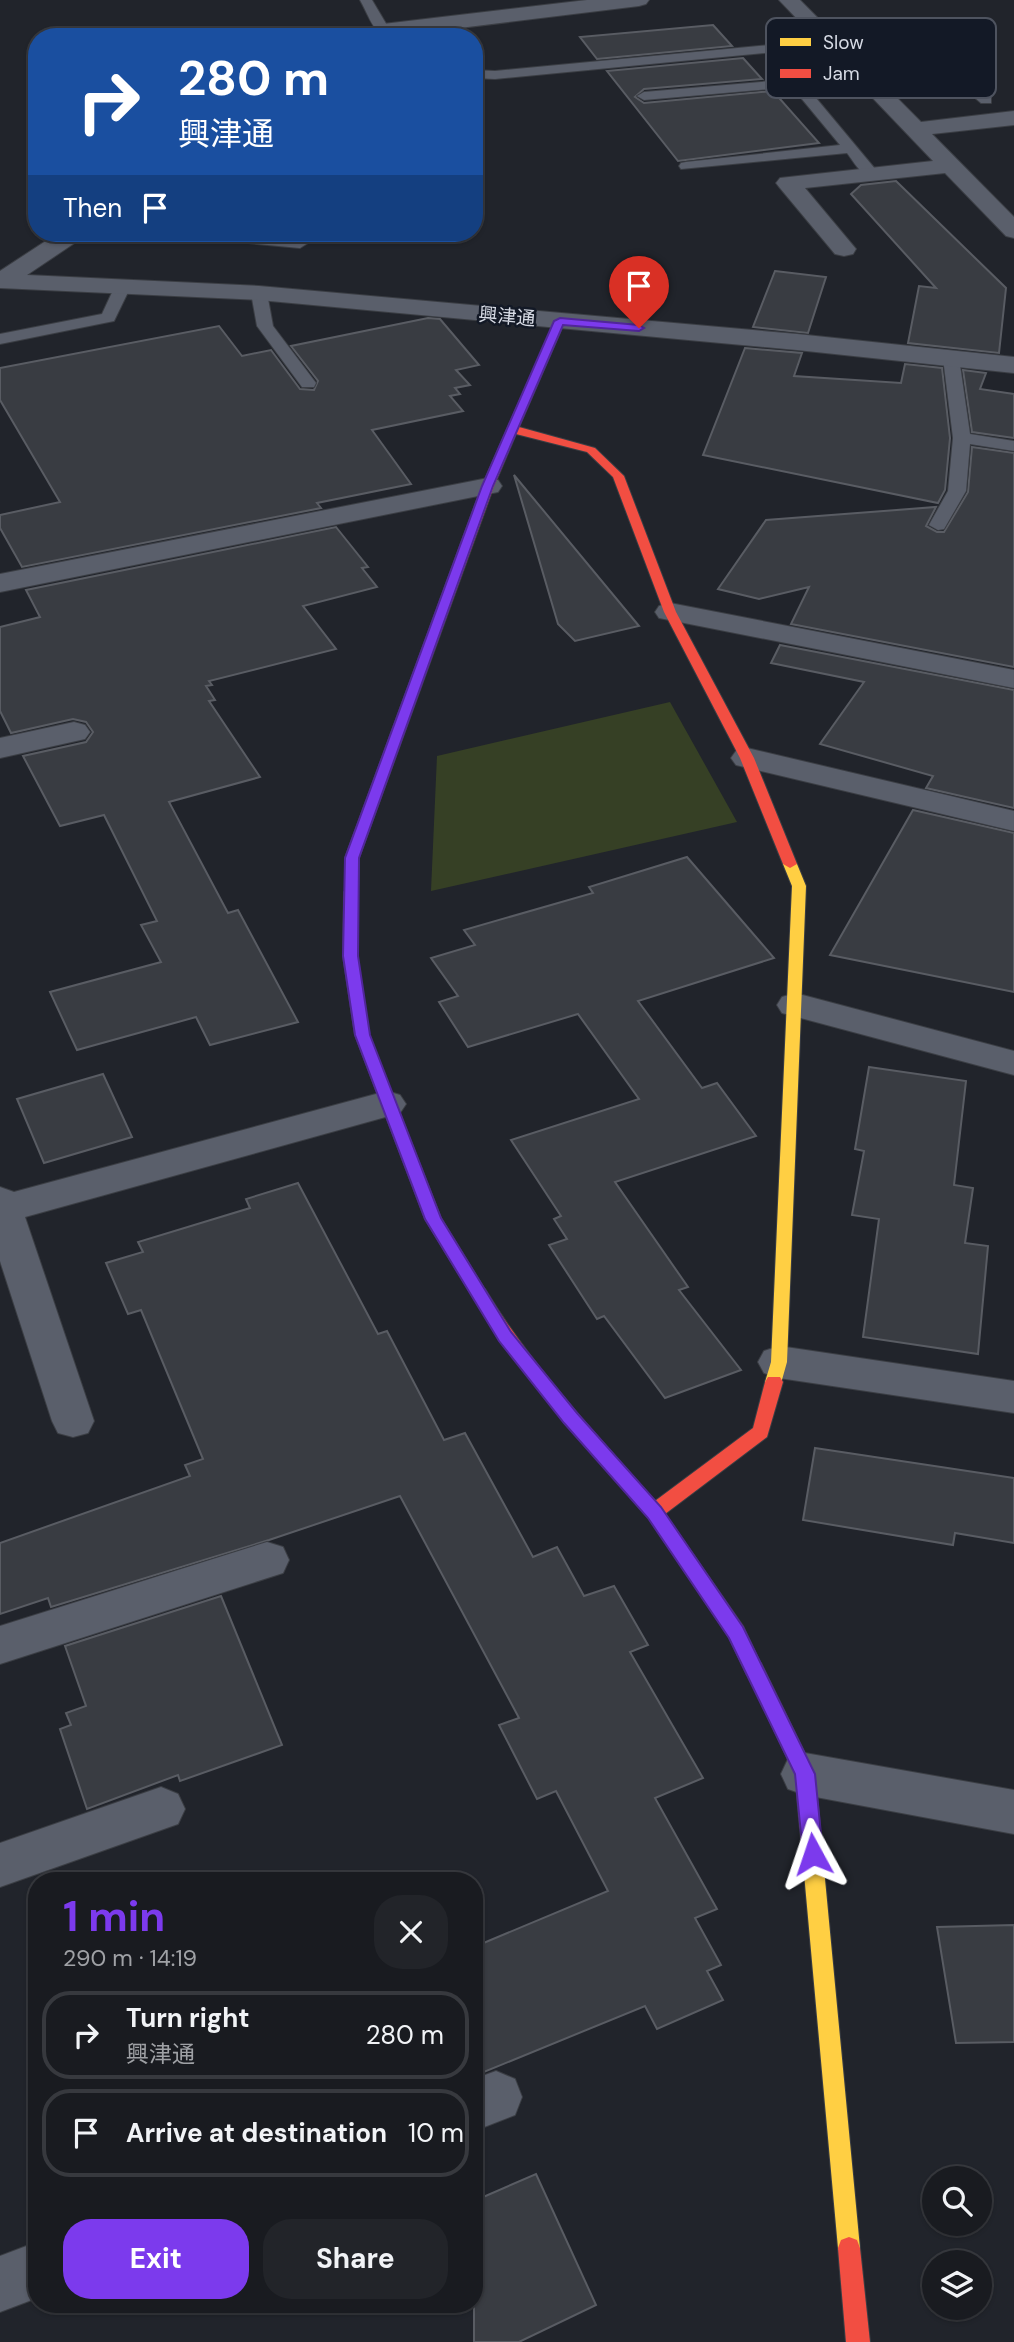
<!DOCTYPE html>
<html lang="en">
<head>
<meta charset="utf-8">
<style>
	body { margin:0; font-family:"DM Sans","Noto Sans JP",sans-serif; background:#222429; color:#f1f3f6; height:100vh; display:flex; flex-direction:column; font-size:26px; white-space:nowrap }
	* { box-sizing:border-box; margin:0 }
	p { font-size:23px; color:#9fa1a5 }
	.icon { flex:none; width:38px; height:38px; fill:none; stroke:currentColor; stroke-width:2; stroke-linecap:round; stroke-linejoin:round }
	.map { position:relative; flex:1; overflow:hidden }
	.side { position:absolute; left:28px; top:1872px; width:455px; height:441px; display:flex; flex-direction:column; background:#191b20; border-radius:28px; box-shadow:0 2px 5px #0004,0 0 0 2px #37393e }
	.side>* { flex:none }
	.top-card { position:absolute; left:28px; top:28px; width:455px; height:214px; border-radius:28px; box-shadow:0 2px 5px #0004,0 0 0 2px #37393e; background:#1a4fa0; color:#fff; overflow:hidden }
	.tools { position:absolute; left:922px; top:2166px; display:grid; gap:14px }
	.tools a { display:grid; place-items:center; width:70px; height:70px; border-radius:50%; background:#191b20; box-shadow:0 2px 5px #0004,0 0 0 2px #37393e; font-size:35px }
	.pin { position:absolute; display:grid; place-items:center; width:60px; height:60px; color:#fff; margin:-72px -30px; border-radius:50% 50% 50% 0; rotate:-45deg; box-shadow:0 0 7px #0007 }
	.pin .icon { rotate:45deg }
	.me { position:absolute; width:77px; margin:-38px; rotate:355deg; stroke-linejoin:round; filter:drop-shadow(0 0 5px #0008) }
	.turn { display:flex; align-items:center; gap:24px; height:147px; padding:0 35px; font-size:32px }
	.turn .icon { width:91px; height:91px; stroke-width:2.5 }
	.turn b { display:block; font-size:49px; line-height:60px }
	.then { display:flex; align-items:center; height:66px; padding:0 35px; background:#0003; gap:14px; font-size:26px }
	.round { display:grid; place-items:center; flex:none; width:74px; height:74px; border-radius:28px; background:#222429 }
	.summary { display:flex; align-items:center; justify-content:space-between; height:119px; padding:0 35px }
	h1 { font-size:42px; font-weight:700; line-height:52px; color:#7c3aed }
	.action { display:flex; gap:14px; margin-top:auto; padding:14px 35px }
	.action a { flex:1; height:80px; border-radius:28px; background:#7c3aed; color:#fff; font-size:28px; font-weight:700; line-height:80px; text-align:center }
	.action a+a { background:#222429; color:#f1f3f6 }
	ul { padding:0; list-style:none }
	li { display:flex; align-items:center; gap:21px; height:88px; margin:0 14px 10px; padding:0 21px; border:4px solid #37393e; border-radius:28px }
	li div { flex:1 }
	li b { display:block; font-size:26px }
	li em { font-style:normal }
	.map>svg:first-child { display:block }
	.green { fill:#364025 }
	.building { fill:#393c42; stroke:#595c63; stroke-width:2 }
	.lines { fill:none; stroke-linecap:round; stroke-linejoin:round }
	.lane-casing { stroke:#3b3e44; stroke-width:2 }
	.street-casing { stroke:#3b3e44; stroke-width:2 }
	.slow-casing { stroke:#3b3e44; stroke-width:2 }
	.jam-casing { stroke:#3b3e44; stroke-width:2 }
	.lane { fill:#5a5f6b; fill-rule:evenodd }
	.street { fill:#5a5f6b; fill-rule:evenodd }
	.slow { fill:#ffcf43; fill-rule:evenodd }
	.jam { fill:#f24e42; fill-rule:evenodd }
	.route { fill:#7c3aed; stroke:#51269a; stroke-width:2 }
	.labels { text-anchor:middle; stroke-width:5; stroke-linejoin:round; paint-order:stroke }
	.far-street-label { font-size:19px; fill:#d6dae4; stroke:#131926 }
	.key { fill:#131926; stroke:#4e535f; stroke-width:2 }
	.key-label { font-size:19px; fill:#d6dae4 }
</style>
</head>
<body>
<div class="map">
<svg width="1014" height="2342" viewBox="0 0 1014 2342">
	<rect width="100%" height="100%" fill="#21242b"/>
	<path class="green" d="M 670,702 L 737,822 L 431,891 L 437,756 Z"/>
	<g class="building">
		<path d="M 713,25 L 732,46 L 597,59 L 580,37 Z"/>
		<path d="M 743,58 L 762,79 L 644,89 L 635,97 L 644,103 L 773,91 L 819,143 L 678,161 L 607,71 Z"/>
		<path d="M 896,181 L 1006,288 L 999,353 L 908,343 L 919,286 L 936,288 L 851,194 L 861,185 Z"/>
		<path d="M 775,271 L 826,277 L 808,333 L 753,327 Z"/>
		<path d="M 428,318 L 440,319 L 479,365 L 456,370 L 470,385 L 455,388 L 460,394 L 450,396 L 463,411 L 372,430 L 411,484 L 317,503 L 321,508 L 22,567 L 0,528 L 0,515 L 60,502 L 0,400 L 0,368 L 219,326 L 242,356 L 271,350 L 300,389 L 314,390 L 318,381 L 291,346 Z"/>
		<path d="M 745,348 L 802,353 L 794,376 L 901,383 L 905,364 L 942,368 L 950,438 L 945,490 L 938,503 L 703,455 Z"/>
		<path d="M 963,370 L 986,373 L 980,389 L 1014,394 L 1014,438 L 972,432 Z"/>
		<path d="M 972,447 L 1014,453 L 1014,667 L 791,624 L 809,587 L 759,599 L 718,589 L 766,520 L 936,507 L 926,526 L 937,532 L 944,532 L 968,492 Z"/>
		<path d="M 514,475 L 639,626 L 575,641 L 558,624 Z"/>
		<path d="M 336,527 L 368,567 L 362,568 L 377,587 L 303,606 L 336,649 L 209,681 L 212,685 L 206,686 L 215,700 L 209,701 L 260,777 L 169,802 L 228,913 L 238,910 L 298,1022 L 210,1045 L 196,1017 L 77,1050 L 50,992 L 161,962 L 141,925 L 157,921 L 104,815 L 60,826 L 23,756 L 86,742 L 93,732 L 86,722 L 73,719 L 11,733 L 0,711 L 0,627 L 40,617 L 26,590 Z"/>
		<path d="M 780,645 L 1014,690 L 1014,808 L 926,788 L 933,776 L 820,744 L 864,682 L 771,663 Z"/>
		<path d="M 913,810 L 1014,833 L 1014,992 L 830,955 Z"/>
		<path d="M 687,857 L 774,958 L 638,1001 L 702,1088 L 717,1083 L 756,1136 L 615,1182 L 688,1287 L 679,1290 L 741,1370 L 665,1398 L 604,1316 L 597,1319 L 549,1245 L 567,1239 L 554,1219 L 561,1216 L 511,1140 L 639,1099 L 578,1014 L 468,1047 L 439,1002 L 458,996 L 431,958 L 475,945 L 464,930 L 593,893 L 589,887 Z"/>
		<path d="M 869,1067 L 966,1081 L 954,1185 L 973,1188 L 965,1243 L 988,1246 L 978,1354 L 863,1337 L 879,1219 L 852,1215 L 864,1151 L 855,1149 Z"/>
		<path d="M 103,1074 L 132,1137 L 44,1163 L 17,1099 Z"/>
		<path d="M 298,1183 L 378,1334 L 387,1331 L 444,1440 L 465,1433 L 533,1557 L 557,1547 L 584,1596 L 614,1586 L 648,1645 L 630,1652 L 703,1778 L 655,1798 L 717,1909 L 695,1918 L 721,1965 L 707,1971 L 723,2000 L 657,2029 L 645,2006 L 474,2076 L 474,1947 L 608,1891 L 556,1791 L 537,1799 L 499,1725 L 519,1718 L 400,1496 L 269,1540 L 51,1607 L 48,1598 L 0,1614 L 0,1543 L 190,1476 L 185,1465 L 203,1459 L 141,1310 L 128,1314 L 106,1263 L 143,1252 L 138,1242 L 250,1208 L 246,1199 Z"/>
		<path d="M 815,1448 L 1014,1478 L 1014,1543 L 955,1533 L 953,1545 L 803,1520 Z"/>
		<path d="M 221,1596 L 282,1745 L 180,1781 L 178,1775 L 87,1809 L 60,1729 L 71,1725 L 66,1713 L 86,1706 L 65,1646 Z"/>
		<path d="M 1014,1925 L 1014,2042 L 956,2043 L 937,1927 Z"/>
		<path d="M 536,2174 L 596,2305 L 519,2342 L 474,2342 L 474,2201 Z"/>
	</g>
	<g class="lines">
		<g class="lane-casing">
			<g id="lane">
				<path d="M 360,0 L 372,0 L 388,27 L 403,37 C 372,37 374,25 360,0 Z"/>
				<path d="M 832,39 L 839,43 L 837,46 L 495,79 L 474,78 L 474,70 L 495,71 Z"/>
				<path d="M 940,57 L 991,97 L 991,103 L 981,103 L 937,65 L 856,72 L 849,68 L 856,64 Z"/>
				<path d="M 864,73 L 871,77 L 869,80 L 806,86 L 876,170 L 878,173 L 876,176 C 862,179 855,163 847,153 L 681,169 L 679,166 L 681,163 L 686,162 L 840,145 L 792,87 L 644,100 L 637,96 L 644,92 Z"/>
				<path d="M 186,233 L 240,233 L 291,238 L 291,233 L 305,233 L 308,243 L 300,248 L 194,238 Z"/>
				<path d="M 123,281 L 131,286 L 114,321 L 0,344 L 0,334 L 102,314 L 115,286 Z"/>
				<path d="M 259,288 L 267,293 L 273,326 L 316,383 L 314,387 L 302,387 L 257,326 L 251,293 Z"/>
				<path d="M 951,353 L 959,358 L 970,434 L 1014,441 L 1014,451 L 970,444 L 966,491 L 944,529 L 938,530 L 929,525 L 948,491 L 953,438 L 943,358 Z"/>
			</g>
		</g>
		<g class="street-casing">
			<g id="street">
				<path d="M 587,0 L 649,0 L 646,4 L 639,6 L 387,37 L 363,37 L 376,26 L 383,24 Z"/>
				<path d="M 779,0 L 800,0 L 921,122 L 1014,111 L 1014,125 L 932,134 L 1014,217 L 1014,238 L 1006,236 L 945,173 L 805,188 L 856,249 L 853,254 L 844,256 L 835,254 L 780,188 L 776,183 L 780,178 L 933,161 Z"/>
				<path d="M 58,233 L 86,233 L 82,238 L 27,275 L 259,286 L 797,334 L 1014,357 L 1014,373 L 797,350 L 259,300 L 0,288 L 0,271 Z"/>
				<path d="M 488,478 L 498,480 L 502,486 L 498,492 L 0,592 L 0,574 Z"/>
				<path d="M 670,603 L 1014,670 L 1014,688 L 659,618 L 655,612 L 659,606 Z"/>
				<path d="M 74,722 L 85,725 L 90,732 L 85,739 L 0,758 L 0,738 Z"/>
				<path d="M 747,748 L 1014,811 L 1014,831 L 736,765 L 731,758 L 736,751 Z"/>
				<path d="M 795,993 L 1014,1051 L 1014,1075 L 782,1013 L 777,1005 L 782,997 Z"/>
				<path d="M 387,1091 L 400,1095 L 406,1104 L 400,1113 L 25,1217 L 94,1421 L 88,1433 L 73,1437 L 58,1433 L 52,1421 L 0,1261 L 0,1187 L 14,1192 Z"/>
				<path d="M 779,1346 L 1014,1381 L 1014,1413 L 779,1378 L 764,1373 L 758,1362 L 764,1351 Z"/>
				<path d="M 267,1542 L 283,1547 L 289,1560 L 283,1573 L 0,1664 L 0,1626 Z"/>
				<path d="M 805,1753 L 1014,1790 L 1014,1834 L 805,1795 L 788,1789 L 781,1774 L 788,1759 Z"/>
				<path d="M 161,1787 L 178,1794 L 185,1809 L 178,1824 L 0,1887 L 0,1843 Z"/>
				<path d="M 496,2071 L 515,2079 L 522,2097 L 515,2115 L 474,2131 L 474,2079 Z"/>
				<path d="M 37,2242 L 37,2298 L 0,2312 L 0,2256 Z"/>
			</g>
		</g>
		<g class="slow-casing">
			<g id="slow">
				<path d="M 790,860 L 797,864 L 806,886 L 787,1362 L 780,1387 L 768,1387 L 765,1382 L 771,1362 L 792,886 L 783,864 Z"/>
				<path d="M 351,888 L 358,892 L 357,956 L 369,1035 L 441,1218 L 487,1293 L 485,1297 L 473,1297 L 425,1219 L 355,1035 L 343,956 L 344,892 Z"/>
				<path d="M 754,1661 L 761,1663 L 815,1774 L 860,2248 L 857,2256 L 849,2259 L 841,2256 L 838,2248 L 795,1774 L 745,1669 L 747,1663 Z"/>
			</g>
		</g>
		<g class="jam-casing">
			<g id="jam">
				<path d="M 560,318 L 565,321 L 519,427 L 595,448 L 624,476 L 676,612 L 754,758 L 797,864 L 790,868 L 783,864 L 740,758 L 664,612 L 613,477 L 587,452 L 516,434 L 494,486 L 359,858 L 358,892 L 356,895 L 346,895 L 345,858 L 482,486 L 555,321 Z"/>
				<path d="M 479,1287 L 485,1289 C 532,1367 595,1433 655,1501 L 753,1428 L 765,1382 L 768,1377 L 780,1377 L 783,1382 L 767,1437 L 665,1514 L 743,1626 L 763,1669 L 761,1675 L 754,1677 L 747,1675 L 729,1637 L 648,1517 L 565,1423 L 499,1340 L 471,1293 L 473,1289 Z"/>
				<path d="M 849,2237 L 857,2240 L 860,2248 L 870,2342 L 846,2342 L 838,2248 L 841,2240 Z"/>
			</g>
		</g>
		<use href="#lane" class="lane"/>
		<use href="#street" class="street"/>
		<use href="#slow" class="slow"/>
		<use href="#jam" class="jam"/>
	</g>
	<path class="route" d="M 560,318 L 639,325 L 644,328 L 639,331 L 563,325 L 493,486 L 359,858 L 358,956 L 370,1035 L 441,1218 L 511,1332 L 577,1413 L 661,1507 L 743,1627 L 815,1774 L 823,1854 L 820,1861 L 813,1863 L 806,1861 L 803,1854 L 795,1774 L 729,1638 L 648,1518 L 564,1423 L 499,1341 L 425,1219 L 355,1035 L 343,956 L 345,858 L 482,486 L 554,321 Z"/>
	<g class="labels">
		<g class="far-street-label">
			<text transform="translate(507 316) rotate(5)" y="7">興津通</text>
		</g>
	</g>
	<rect x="766" y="18" width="230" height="80" rx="10" class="key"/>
	<rect x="780" y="38" width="31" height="8" fill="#ffcf43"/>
	<rect x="780" y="69" width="31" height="9" fill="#f24e42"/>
	<g class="key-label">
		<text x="823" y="49">Slow</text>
		<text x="823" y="80">Jam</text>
	</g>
</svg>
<div class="tools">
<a><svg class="icon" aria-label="search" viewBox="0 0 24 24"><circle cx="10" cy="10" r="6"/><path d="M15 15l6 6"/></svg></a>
<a><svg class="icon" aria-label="layers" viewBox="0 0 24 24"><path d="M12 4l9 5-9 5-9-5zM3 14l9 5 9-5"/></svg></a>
</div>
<div class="pin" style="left:639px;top:328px;background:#d93025"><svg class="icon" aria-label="arrive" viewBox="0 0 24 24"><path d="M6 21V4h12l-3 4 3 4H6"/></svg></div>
<svg class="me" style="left:813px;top:1854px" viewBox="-20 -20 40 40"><path d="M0-17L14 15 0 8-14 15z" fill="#7c3aed" stroke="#fff" stroke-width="4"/></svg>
<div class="top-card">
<div class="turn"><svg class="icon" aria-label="right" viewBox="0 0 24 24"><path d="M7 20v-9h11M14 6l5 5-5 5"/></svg><div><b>280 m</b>興津通</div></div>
<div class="then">Then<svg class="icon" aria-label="arrive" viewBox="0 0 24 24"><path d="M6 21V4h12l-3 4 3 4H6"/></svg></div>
</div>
<section class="side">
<div class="summary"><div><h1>1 min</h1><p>290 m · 14:19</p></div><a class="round"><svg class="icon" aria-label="close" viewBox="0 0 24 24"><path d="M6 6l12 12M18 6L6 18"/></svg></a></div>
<ul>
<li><svg class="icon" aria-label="right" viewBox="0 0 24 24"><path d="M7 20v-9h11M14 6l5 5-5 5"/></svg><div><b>Turn right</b><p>興津通</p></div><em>280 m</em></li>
<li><svg class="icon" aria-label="arrive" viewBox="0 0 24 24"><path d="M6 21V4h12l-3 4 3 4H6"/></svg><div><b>Arrive at destination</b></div><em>10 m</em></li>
</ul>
<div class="action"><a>Exit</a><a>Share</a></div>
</section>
</div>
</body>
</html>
